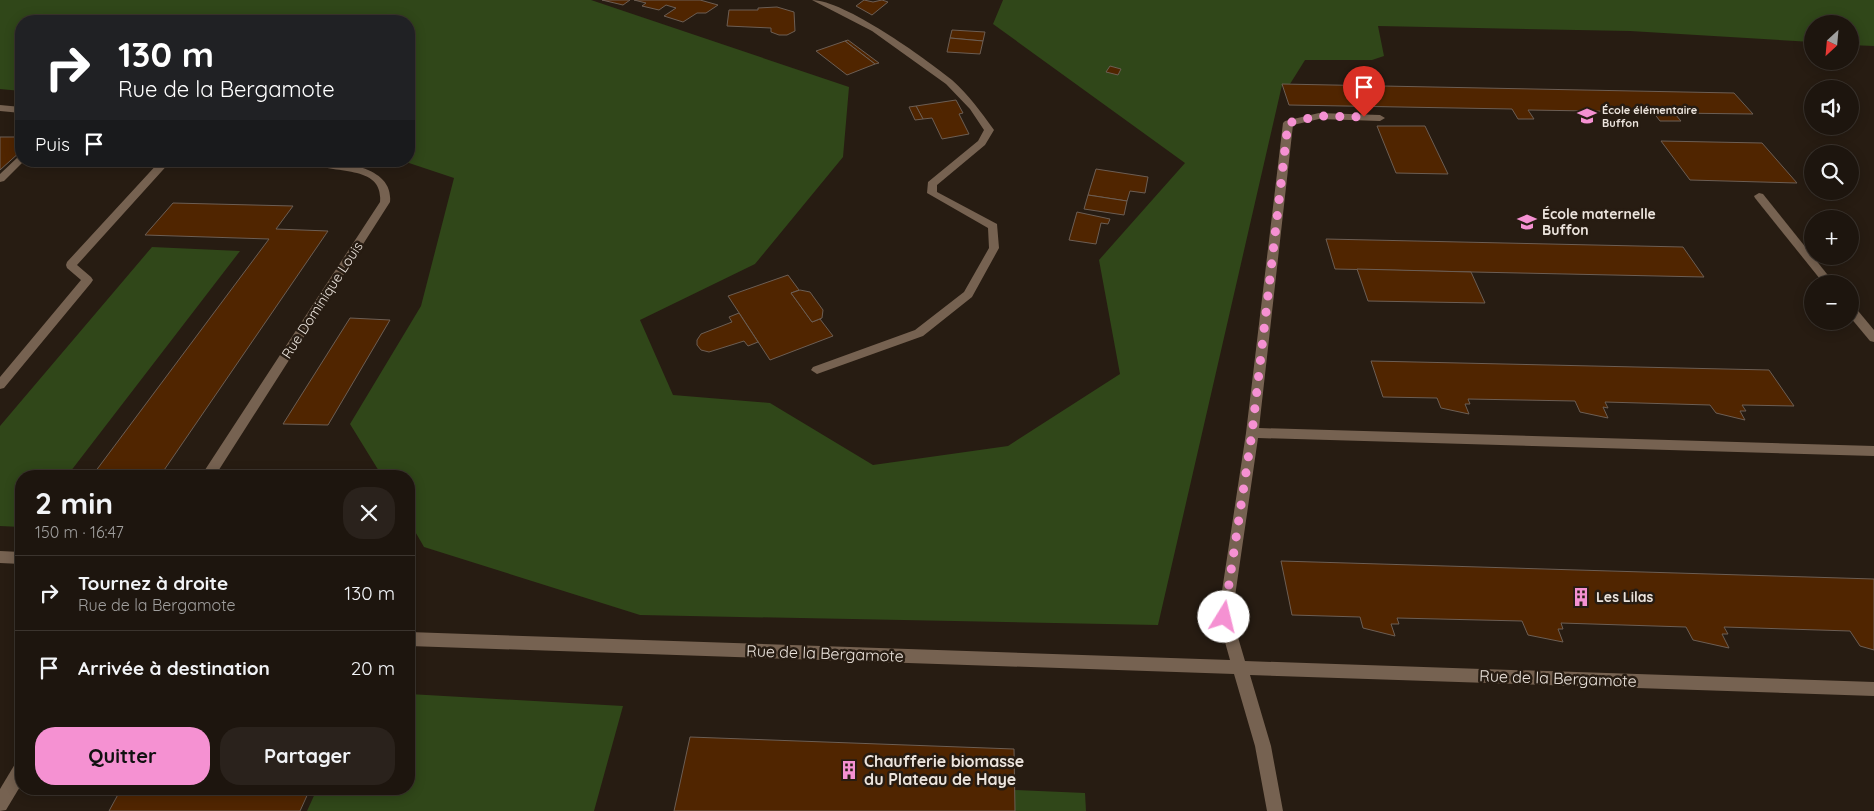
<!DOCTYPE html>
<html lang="fr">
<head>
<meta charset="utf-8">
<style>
	body { margin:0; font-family:Quicksand,sans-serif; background:#2a221c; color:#f1f3f6; height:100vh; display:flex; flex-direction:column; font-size:19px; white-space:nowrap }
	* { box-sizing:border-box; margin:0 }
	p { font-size:16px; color:#a09f9e }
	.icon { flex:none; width:28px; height:28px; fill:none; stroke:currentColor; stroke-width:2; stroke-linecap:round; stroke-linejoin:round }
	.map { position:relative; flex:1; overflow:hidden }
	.panel { position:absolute; left:15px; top:470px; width:400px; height:325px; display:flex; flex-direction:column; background:#1d150e; border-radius:20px; box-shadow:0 2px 12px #0003,0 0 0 1px #3b342e }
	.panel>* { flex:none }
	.guide { position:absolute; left:15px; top:15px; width:400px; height:152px; border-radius:20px; box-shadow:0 2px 12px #0003,0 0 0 1px #3b342e; background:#202124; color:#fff; overflow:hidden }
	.needle { width:32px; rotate:206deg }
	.tools { position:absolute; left:1804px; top:15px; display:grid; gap:10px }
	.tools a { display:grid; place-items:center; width:55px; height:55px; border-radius:50%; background:#1d150e; box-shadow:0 2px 12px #0003,0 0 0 1px #3b342e; font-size:25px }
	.pin { position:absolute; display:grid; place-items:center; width:42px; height:42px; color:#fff; margin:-51px -21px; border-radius:50% 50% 50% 0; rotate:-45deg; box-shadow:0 0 5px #0007 }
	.pin .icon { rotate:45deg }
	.me { position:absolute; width:55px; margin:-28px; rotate:9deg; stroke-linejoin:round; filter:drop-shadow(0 0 4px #0008) }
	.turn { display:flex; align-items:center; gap:18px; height:105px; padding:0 20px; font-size:22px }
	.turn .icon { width:65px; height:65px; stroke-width:2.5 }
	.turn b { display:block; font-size:35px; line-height:42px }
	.then { display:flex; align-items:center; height:48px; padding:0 20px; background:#0003; gap:10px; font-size:19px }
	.round { display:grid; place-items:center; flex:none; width:52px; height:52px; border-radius:20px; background:#2a221c }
	.overview { display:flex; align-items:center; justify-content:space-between; height:85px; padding:0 20px }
	h1 { font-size:30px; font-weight:800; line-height:38px }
	.action { display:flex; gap:10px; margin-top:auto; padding:10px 20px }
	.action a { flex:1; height:58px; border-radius:20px; background:#f591d2; color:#111; font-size:20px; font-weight:800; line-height:58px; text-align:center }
	.action a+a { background:#2a221c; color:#f1f3f6 }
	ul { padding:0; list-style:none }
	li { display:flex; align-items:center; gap:15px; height:75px; padding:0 20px; border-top:1px solid #3b342e }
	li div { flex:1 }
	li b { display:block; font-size:19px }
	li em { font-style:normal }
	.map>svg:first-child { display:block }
	.green { fill:#304719 }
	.building { fill:#502500; stroke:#6c5e54 }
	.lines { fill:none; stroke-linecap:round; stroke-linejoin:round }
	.minor { fill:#766251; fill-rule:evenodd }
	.route { stroke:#f591d2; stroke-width:9; stroke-dasharray:0 16.2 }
	.labels { text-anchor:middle; stroke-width:5; stroke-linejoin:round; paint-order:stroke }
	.far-poi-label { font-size:11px; font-weight:bold; fill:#ece4dd; stroke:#271c12; text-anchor:start }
	.poi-label { font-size:14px; font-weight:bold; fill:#ece4dd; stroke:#271c12; text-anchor:start }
	.street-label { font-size:14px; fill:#ece4dd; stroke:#271c12 }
	.near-street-label { font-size:16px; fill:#ece4dd; stroke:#271c12 }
	.near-poi-label { font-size:16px; font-weight:bold; fill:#ece4dd; stroke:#271c12; text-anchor:start }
</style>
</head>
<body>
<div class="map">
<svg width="1874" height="811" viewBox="0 0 1874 811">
	<rect width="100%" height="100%" fill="#271c12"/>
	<g class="green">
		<path d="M 0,0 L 591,0 L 849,87 L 843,157 L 755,264 L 640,320 L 673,395 L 770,403 L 873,465 L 1008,446 L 1120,374 L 1099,260 L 1185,163 L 993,24 L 1003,0 L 1874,0 L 1874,46 L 1850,45 L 1850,24 L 1812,24 L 1812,42 L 1630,31 L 1378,26 L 1384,56 L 1372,60 L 1305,60 L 1290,84 L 1282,85 L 1158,625 L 640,615 L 424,547 L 409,521 L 409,476 L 382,476 L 350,424 L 421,306 L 454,178 L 403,161 L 409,161 L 409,21 L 21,21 L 21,91 L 0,89 Z"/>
		<path d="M 152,247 L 240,251 L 67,476 L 21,476 L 21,527 L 0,526 L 0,426 Z"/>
		<path d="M 409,694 L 623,706 L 594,811 L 307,811 L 317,789 L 409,789 Z"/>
		<path d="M 1015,790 L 1085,793 L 1086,811 L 1015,811 Z"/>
	</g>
	<g class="building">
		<path d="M 602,0 L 630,0 L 623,5 Z"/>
		<path d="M 634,0 L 700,0 L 718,5 L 706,13 L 697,13 L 683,22 L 664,16 L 676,8 L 666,5 L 659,10 L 642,6 L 646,3 Z"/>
		<path d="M 864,0 L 873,2 L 882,0 L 888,2 L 872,15 L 856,6 Z"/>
		<path d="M 777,7 L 794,12 L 795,31 L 787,35 L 779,35 L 771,32 L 771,28 L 727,26 L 729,10 L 758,10 L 758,8 Z"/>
		<path d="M 952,30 L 985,32 L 983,41 L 950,38 Z"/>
		<path d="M 950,38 L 983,41 L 980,54 L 947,52 Z"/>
		<path d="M 848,40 L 879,63 L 875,64 L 845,41 Z"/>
		<path d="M 845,41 L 875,64 L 847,75 L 816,51 Z"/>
		<path d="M 1110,66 L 1121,69 L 1118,75 L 1106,72 Z"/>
		<path d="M 1282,84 L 1734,93 L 1753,114 L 1674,113 L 1681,121 L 1660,121 L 1653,112 L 1528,110 L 1534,119 L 1518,119 L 1512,109 L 1289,105 Z"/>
		<path d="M 956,100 L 963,113 L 959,114 L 969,134 L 942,139 L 932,118 L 923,119 L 916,106 Z"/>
		<path d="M 916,106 L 923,119 L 915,120 L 909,107 Z"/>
		<path d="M 1377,126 L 1425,126 L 1448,174 L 1396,173 Z"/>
		<path d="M 0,137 L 21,137 L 21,151 L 0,170 Z"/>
		<path d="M 1661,141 L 1762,143 L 1797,183 L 1690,180 Z"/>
		<path d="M 1096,169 L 1148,177 L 1145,193 L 1130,191 L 1127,201 L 1088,195 Z"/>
		<path d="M 1088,195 L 1127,201 L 1124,215 L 1084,209 Z"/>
		<path d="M 173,203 L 293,206 L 276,229 L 328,231 L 160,476 L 92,476 L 269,239 L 145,235 Z"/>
		<path d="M 1077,212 L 1110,219 L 1108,224 L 1101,223 L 1096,244 L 1069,240 Z"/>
		<path d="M 1326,239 L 1683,247 L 1704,277 L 1335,269 Z"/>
		<path d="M 1357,269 L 1471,272 L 1485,303 L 1368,301 Z"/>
		<path d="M 788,275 L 799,290 L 791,293 L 812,322 L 820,319 L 833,336 L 770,360 L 728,296 Z"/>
		<path d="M 800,290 L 810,292 L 823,310 L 822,318 L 812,322 L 791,293 Z"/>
		<path d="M 739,313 L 758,342 L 748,346 L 744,341 L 709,352 L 701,350 L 697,345 L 697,340 L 701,334 L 732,322 L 729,317 Z"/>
		<path d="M 350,318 L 390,320 L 328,425 L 283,424 Z"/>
		<path d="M 1371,361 L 1769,370 L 1794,406 L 1742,405 L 1746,411 L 1740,411 L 1745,420 L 1716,413 L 1710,405 L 1605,402 L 1608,408 L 1603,407 L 1608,418 L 1580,412 L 1575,401 L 1468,399 L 1470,404 L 1465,404 L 1469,414 L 1441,408 L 1437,398 L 1383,397 Z"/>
		<path d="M 1281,561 L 1874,579 L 1874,650 L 1860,646 L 1850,631 L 1724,627 L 1728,634 L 1722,634 L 1729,648 L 1693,640 L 1686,627 L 1561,623 L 1563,629 L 1558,629 L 1563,642 L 1528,635 L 1522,621 L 1397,618 L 1399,624 L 1391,624 L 1395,636 L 1363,628 L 1360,617 L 1292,615 Z"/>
		<path d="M 690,737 L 1014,749 L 1015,811 L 674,811 Z"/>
		<path d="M 121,789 L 310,789 L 300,811 L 109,811 Z"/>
	</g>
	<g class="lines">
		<g class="minor">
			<path d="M 812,0 C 844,0 925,58 952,80 C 968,94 981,112 994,130 L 985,145 L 937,185 L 937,192 L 997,224 L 999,248 L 972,297 L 923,336 L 817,374 L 811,370 L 813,367 L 915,330 L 964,292 L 989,248 L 988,228 L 927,193 L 928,182 L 978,141 L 984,130 L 970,109 L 946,84 L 872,31 Z"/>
			<path d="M 0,105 L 21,107 L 21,113 L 0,111 Z"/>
			<path d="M 1319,113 L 1380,115 L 1385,118 L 1380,121 L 1319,119 L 1293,125 L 1259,428 L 1874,446 L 1874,456 L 1258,438 L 1232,617 L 1245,661 L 1874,682 L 1874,696 L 1250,675 L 1271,746 L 1283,811 L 1267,811 L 1255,746 L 1234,674 L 409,646 L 409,632 L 1230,660 L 1218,617 L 1246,433 L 1283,123 L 1285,121 Z"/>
			<path d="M 21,156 L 21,161 L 24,161 L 4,181 L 0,182 L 0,174 L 18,157 Z"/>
			<path d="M 160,161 L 171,161 L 77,265 L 91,277 L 93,280 L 91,283 L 4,388 L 0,389 L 0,377 L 81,280 L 67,268 L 66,265 L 67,262 Z"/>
			<path d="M 308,161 C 335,161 394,164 390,202 L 215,476 L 201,476 L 380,202 C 384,162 328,176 308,161 Z"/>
			<path d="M 1759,193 L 1763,194 L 1835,284 L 1824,284 L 1755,198 L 1754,196 Z"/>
			<path d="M 1850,305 L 1854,306 L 1874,330 L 1874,342 L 1870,341 L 1850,317 Z"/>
			<path d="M 0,551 L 21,552 L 21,564 L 0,563 Z"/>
			<path d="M 21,762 L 21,785 L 6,810 L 0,811 L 0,789 L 15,764 Z"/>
		</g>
	</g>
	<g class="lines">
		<path class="route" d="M 1224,617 L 1252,433 L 1288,123 L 1319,116 L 1364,117"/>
	</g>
	<defs>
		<g id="school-bare" transform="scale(1.5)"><path d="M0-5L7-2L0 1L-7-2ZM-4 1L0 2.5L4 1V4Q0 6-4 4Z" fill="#f591d2" stroke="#271c12" stroke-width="2.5" paint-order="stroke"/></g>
		<g id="building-bare" transform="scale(1.5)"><path d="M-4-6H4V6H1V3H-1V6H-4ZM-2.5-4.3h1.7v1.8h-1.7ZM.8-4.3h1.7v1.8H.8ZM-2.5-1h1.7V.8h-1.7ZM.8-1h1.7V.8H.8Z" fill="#f591d2" stroke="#271c12" stroke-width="2.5" paint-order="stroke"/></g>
	</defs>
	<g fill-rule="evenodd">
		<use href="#school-bare" x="1587" y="116"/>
		<use href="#school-bare" x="1527" y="222"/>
		<use href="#building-bare" x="1581" y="597"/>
		<use href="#building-bare" x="849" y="770"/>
	</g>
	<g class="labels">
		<g class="far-poi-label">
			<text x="1602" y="114">École élémentaire<tspan x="1602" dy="13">Buffon</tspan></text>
		</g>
		<g class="poi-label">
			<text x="1542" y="219">École maternelle<tspan x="1542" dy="16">Buffon</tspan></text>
			<text x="1596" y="602">Les Lilas</text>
		</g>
		<g class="street-label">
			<text transform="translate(322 300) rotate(-57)" y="5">Rue Dominique Louis</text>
		</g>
		<g class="near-street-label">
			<text transform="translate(825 653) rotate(2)" y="6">Rue de la Bergamote</text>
			<text transform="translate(1558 678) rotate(2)" y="6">Rue de la Bergamote</text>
		</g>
		<g class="near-poi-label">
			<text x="864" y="767">Chaufferie biomasse<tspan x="864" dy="18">du Plateau de Haye</tspan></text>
		</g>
	</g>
</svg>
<div class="tools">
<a><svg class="needle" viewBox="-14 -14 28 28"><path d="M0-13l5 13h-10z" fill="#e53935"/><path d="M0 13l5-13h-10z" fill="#a09f9e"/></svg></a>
<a><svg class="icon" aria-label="sound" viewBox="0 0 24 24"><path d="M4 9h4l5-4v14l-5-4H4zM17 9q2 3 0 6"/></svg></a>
<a><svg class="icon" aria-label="search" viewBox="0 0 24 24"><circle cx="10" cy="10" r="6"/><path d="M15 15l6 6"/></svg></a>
<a>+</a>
<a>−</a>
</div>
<div class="pin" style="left:1364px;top:117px;background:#d93025"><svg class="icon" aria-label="arrive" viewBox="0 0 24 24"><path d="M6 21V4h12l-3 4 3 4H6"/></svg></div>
<svg class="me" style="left:1224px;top:617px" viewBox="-20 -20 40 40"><circle r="19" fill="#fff"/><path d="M0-13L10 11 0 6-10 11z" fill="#f591d2"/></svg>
<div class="guide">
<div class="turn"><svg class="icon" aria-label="right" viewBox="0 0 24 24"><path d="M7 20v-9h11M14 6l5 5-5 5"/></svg><div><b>130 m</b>Rue de la Bergamote</div></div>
<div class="then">Puis<svg class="icon" aria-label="arrive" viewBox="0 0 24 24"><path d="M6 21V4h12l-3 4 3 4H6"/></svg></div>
</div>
<section class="panel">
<div class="overview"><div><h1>2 min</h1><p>150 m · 16:47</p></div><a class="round"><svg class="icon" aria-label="close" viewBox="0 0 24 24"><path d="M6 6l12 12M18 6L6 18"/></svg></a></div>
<ul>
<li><svg class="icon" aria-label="right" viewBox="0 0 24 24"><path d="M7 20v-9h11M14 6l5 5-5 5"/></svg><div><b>Tournez à droite</b><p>Rue de la Bergamote</p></div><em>130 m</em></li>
<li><svg class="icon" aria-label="arrive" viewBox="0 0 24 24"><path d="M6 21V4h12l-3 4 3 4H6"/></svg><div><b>Arrivée à destination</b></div><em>20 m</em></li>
</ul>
<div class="action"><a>Quitter</a><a>Partager</a></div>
</section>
</div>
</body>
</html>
